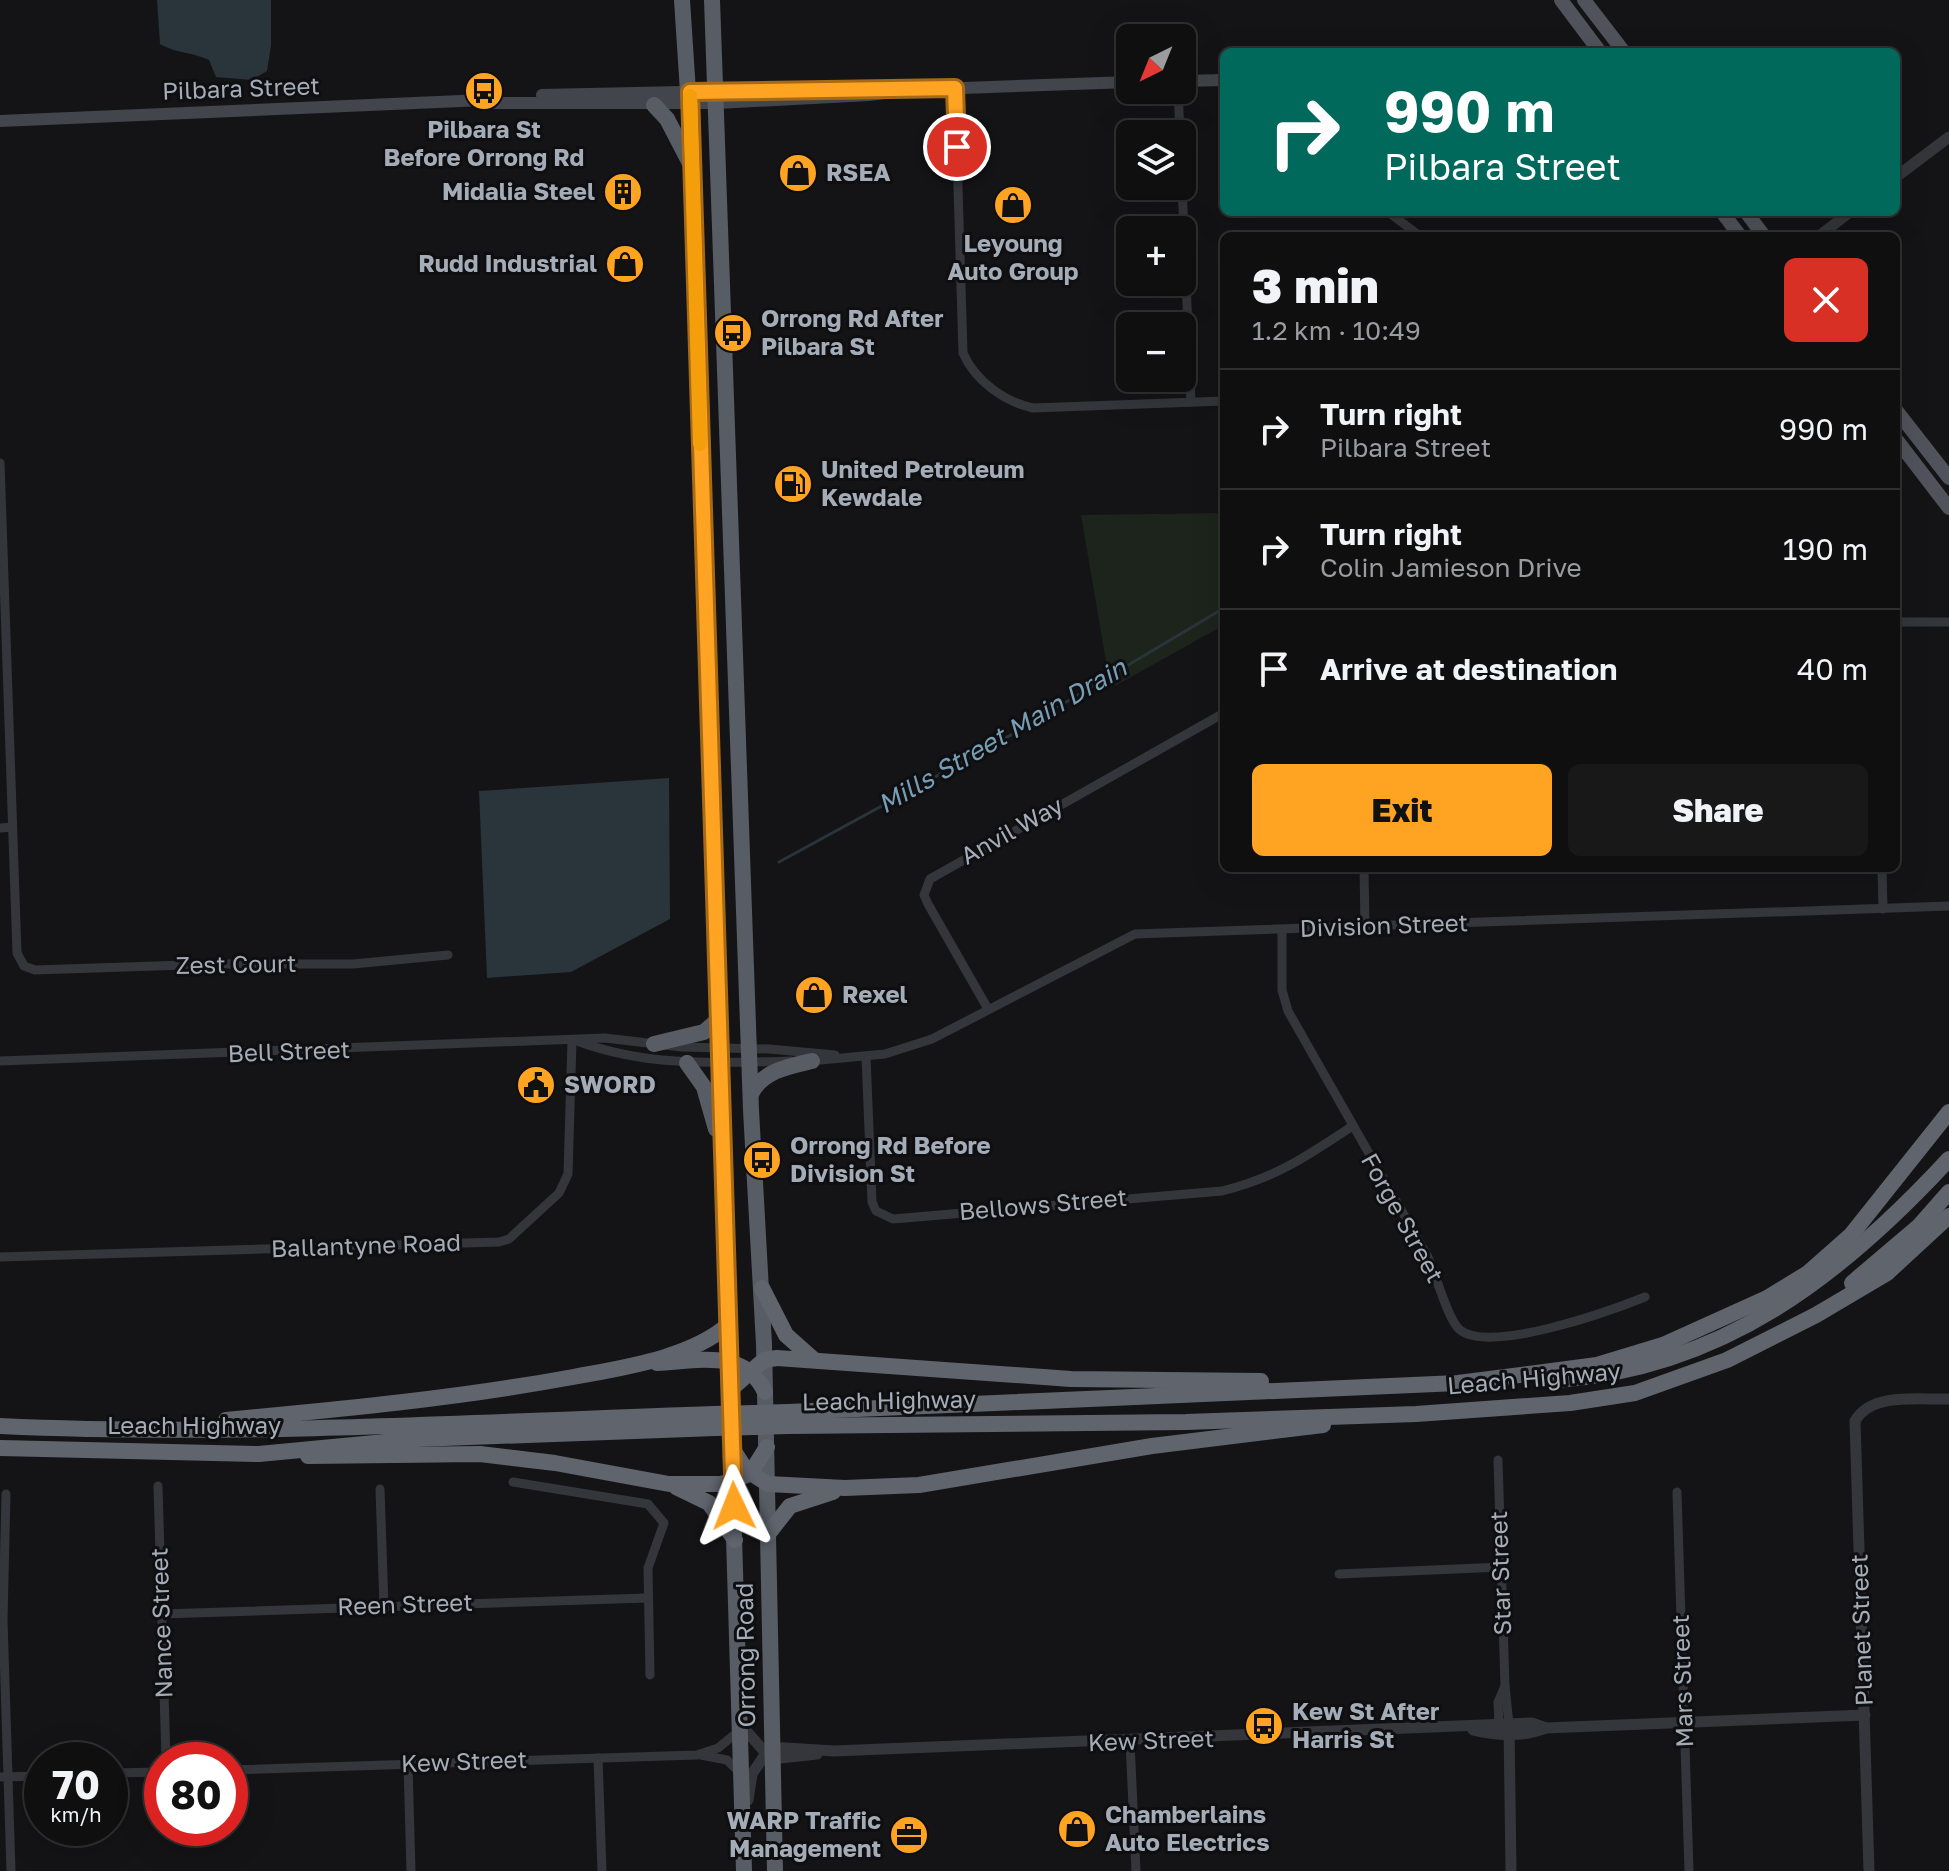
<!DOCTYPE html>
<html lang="en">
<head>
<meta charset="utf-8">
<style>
	body { margin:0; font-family:"Golos Text",sans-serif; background:#181819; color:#f1f3f6; height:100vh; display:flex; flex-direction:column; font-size:30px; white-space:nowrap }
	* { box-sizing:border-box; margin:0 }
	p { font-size:26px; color:#9b9c9f }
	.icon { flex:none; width:44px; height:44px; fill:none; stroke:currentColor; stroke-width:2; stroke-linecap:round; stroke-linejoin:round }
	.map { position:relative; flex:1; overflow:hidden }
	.sheet { position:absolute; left:1220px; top:232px; width:680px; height:640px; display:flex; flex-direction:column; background:#0f0f10; border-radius:12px; box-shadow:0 8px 32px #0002,0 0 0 2px #2f2f30 }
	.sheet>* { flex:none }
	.hud { position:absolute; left:1220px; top:48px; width:680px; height:168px; border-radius:12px; box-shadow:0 8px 32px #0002,0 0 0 2px #2f2f30; background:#00695c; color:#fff; overflow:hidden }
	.needle { width:52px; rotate:223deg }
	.controls { position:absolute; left:1116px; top:24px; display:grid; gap:16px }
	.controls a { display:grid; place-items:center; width:80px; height:80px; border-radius:12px; background:#0f0f10; box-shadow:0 8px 32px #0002,0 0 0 2px #2f2f30; font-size:40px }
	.speed { position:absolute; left:24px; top:1742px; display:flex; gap:16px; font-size:40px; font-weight:700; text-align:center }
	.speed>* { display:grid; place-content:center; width:104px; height:104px; border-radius:50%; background:#0f0f10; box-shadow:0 8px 32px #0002,0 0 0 2px #2f2f30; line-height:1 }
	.speed small { font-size:20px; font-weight:400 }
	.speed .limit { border:12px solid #d22; background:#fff; color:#111 }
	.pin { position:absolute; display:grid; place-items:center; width:68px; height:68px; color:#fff; margin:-34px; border:4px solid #fff; border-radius:50%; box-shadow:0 2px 8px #0007 }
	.me { position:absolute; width:88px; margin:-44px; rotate:358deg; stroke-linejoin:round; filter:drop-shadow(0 0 6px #0008) }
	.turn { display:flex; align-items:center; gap:28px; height:168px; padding:0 32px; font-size:36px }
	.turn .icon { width:104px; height:104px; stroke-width:2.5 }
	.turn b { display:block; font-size:56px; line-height:68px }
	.round { display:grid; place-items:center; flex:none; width:84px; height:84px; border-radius:12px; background:#181819 }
	.overview { display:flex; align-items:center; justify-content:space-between; height:136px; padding:0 32px }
	h1 { font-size:48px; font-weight:800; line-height:60px }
	.cta { display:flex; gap:16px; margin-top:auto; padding:16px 32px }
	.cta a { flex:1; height:92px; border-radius:12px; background:#ffa323; color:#111; font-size:32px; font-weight:800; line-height:92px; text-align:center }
	.cta a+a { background:#181819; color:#f1f3f6 }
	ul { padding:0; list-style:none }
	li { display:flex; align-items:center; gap:24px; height:120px; padding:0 32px; border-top:2px solid #2f2f30 }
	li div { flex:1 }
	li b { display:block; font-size:30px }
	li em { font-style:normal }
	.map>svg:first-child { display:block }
	.green { fill:#1c241c }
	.water { fill:#29343b }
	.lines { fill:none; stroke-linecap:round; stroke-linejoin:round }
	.stream { stroke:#29343b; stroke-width:3 }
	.minor { stroke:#35363b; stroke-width:9 }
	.tertiary { stroke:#35363b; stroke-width:11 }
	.secondary { stroke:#42454b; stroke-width:12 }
	.primary { stroke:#50535b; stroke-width:14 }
	.trunk { stroke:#585c64; stroke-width:16 }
	.motorway { stroke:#60646d; stroke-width:16 }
	.motorway-bridge { stroke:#60646d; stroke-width:16 }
	.route-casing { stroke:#a66a17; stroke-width:20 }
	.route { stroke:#ffa323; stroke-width:14 }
	.slow { stroke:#f59e0b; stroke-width:14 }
	.labels { text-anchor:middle; stroke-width:6; stroke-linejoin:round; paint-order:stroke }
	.street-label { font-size:24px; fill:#a4acb7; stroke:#0f0f11 }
	.poi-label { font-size:24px; font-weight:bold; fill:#a4acb7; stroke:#0f0f11; text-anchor:start }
	.water-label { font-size:26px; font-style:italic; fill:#789eb6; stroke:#0f0f11 }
</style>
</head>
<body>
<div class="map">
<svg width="1949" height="1871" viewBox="0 0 1949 1871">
	<rect width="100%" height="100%" fill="#141416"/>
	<path class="green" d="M 1224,513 L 1224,625 L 1115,686 L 1108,673 L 1081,515 Z"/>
	<g class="water">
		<path d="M 157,0 L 271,0 L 271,46 L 267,71 L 252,80 L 216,77 L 209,60 C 192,52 175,53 160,44 Z"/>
		<path d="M 669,778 L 670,919 L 571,972 L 487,978 L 479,791 Z"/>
	</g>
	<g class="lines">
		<path class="stream" d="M 779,862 L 999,742 L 1224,608"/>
		<g class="minor">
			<path d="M 955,88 L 963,353 C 975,381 1005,402 1033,408 L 1224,401"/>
			<path d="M 1178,90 L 1180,134"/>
			<path d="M 1182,184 L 1191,402"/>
			<path d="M 1388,212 L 1420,236"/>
			<path d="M 0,463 L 17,953 L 24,966 L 35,970 L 215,964 L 353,964 L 448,955"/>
			<path d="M 1896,622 L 1949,622"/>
			<path d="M 0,828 L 12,827"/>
			<path d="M 1364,868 L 1365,927"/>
			<path d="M 1882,868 L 1883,909"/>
			<path d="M 1282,930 L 1282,990 L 1288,1011 L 1428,1257 C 1436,1275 1448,1320 1460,1330 C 1491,1354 1610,1311 1645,1297"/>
			<path d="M 988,1009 L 928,904 L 924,895 L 930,879 L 1224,713"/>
			<path d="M 577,1041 C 646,1067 718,1063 791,1061"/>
			<path d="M 866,1057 L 872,1202 L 876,1211 L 893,1219 L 1222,1191 C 1275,1178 1306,1157 1351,1127"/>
			<path d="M 0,1061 L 605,1038 L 682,1047 L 769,1049 L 835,1055"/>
			<path d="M 810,1061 L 885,1054 L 932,1039 L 1135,934 L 1949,906"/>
			<path d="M 0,1257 L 499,1242 L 509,1239 L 559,1193 L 568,1174 L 572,1041"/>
			<path d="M 1498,1460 L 1505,1686 L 1509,1725"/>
			<path d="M 513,1482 L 648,1504 L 664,1523 L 648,1568 L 650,1675"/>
			<path d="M 158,1486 L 166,1760"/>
			<path d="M 380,1489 L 384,1606"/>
			<path d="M 1677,1492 L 1689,1871"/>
			<path d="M 6,1494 L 3,1620 L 11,1871"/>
			<path d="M 1339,1574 L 1502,1567"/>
			<path d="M 162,1614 L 647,1598"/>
			<path d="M 1499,1725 L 1498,1702 L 1505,1686"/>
			<path d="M 1130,1742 L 1136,1871"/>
			<path d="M 701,1755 L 727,1760 L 740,1773"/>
			<path d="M 598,1758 L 602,1871"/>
			<path d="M 408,1764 L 411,1871"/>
			<path d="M 230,1770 L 697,1755 L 718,1748 L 739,1731"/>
			<path d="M 110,1773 L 162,1772"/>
			<path d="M 0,1777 L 42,1776"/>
		</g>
		<g class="tertiary">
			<path d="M 1896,177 L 1949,137"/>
			<path d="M 1819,236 L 1850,212"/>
			<path d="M 1509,1725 L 1511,1871"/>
			<path d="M 742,1726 L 771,1759 L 817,1754"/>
			<path d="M 1473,1730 C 1496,1736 1524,1737 1546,1728"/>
			<path d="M 748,1800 L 752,1774 L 770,1747 L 834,1751 L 1532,1723 L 1546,1728 L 1865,1715"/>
			<path d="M 1869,1871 L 1855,1421 C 1872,1392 1918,1400 1949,1399"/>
		</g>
		<g class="secondary">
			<path d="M 1182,81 L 1224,80"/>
			<path d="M 542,95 L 868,88"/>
			<path d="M 0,121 L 484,100 L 490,103 L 717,103 L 869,95 L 908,90 L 1130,82"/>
		</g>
		<g class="primary">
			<path d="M 1561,0 L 1600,52"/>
			<path d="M 1584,0 L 1624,52"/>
			<path d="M 1722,212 L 1740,236"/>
			<path d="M 1746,212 L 1764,236"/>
			<path d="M 1896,410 L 1949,478"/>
			<path d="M 1896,439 L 1949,508"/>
		</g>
		<g class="trunk">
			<path d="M 682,0 L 693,168 L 744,1871"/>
			<path d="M 712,0 L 751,1110 L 764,1344 L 775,1871"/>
			<path d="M 654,105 L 667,119 L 692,167"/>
			<path d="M 654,1044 L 704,1032 L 719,1019"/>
			<path d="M 687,1063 L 704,1087 L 716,1129"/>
			<path d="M 751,1094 C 762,1071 790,1066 812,1061"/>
		</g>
		<g class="motorway">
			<path d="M 1852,1283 L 1919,1226 L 1949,1192"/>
			<path d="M 762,1288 L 786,1335 L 813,1359"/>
			<path d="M 657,1363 C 698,1361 744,1348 765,1392"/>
			<path d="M 1557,1380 C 1723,1368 1841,1276 1949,1159"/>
			<path d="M 731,1389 L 764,1360 L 777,1358 L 1071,1379 L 1261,1381"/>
			<path d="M 788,1412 L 1458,1383 L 1597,1365 L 1663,1345 L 1767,1298 L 1808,1273 L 1851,1235 L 1949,1112"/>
			<path d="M 226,1420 C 343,1409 459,1398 573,1377 C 621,1368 692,1358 729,1324"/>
			<path d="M 0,1426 C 238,1437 477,1422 714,1414"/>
			<path d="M 788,1426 L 1186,1422 L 1416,1414 L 1570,1403 L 1635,1393 L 1727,1360 L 1816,1315 L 1887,1273 L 1949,1216"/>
			<path d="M 0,1448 L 259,1454 L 417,1439 L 715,1428"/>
			<path d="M 732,1448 L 746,1470 L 768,1484 L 845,1488 L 919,1485 L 1152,1446 L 1323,1425"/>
			<path d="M 308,1456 L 480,1454 L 555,1463 L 669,1484 L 721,1484 L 750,1474 L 767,1447"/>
			<path d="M 676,1487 L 709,1503 L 735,1540"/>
			<path d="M 768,1534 L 790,1506 L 833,1492"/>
		</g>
		<g class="motorway-bridge">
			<path d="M 714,1414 L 788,1412"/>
			<path d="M 715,1428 L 788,1426"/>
		</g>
	</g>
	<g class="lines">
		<g class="route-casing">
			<path id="route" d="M 734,1506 L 690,92 L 955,88 L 957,147"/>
		</g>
		<use href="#route" class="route"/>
		<path class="slow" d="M 690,96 L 700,444"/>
	</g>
	<defs>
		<g id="bus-disc" transform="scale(2)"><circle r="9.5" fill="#ffa323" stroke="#0f0f11"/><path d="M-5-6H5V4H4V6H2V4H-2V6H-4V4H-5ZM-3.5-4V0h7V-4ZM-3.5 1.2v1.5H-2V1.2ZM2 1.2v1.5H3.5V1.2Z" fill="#111"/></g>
		<g id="shop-disc" transform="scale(2)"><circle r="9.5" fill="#ffa323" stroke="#0f0f11"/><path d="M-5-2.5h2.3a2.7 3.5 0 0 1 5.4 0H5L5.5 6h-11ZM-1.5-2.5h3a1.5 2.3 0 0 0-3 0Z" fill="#111"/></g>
		<g id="building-disc" transform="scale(2)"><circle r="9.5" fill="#ffa323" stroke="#0f0f11"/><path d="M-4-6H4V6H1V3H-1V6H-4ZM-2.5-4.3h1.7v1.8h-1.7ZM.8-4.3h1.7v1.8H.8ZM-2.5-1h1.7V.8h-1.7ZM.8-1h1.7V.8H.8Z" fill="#111"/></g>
		<g id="fuel-disc" transform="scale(2)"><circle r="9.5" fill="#ffa323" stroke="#0f0f11"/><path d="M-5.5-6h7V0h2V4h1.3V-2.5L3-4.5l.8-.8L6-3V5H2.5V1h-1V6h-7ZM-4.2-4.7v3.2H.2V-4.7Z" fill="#111"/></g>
		<g id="civic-disc" transform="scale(2)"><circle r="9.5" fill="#ffa323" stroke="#0f0f11"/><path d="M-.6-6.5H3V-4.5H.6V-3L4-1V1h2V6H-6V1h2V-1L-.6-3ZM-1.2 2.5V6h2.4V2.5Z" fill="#111"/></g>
		<g id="office-disc" transform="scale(2)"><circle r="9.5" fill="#ffa323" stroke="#0f0f11"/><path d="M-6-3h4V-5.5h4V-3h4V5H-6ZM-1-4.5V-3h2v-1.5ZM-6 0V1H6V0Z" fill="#111"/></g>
	</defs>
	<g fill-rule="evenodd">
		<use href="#bus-disc" x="484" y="91"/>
		<use href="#shop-disc" x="798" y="173"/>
		<use href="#building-disc" x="623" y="192"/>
		<use href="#shop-disc" x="1013" y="205"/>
		<use href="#shop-disc" x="625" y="264"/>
		<use href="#bus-disc" x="733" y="333"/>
		<use href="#fuel-disc" x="793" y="484"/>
		<use href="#shop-disc" x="814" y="995"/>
		<use href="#civic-disc" x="536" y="1085"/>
		<use href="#bus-disc" x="762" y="1160"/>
		<use href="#bus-disc" x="1264" y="1726"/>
		<use href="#shop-disc" x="1077" y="1829"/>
		<use href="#office-disc" x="909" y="1835"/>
	</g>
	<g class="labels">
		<g class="street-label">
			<text transform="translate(241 89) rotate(-2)" y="8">Pilbara Street</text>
			<text transform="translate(1012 831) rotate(-29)" y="8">Anvil Way</text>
			<text transform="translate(1384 926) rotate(-2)" y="8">Division Street</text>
			<text transform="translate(236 965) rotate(-1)" y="8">Zest Court</text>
			<text transform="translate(289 1052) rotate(-2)" y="8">Bell Street</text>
			<text transform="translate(1043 1205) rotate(-5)" y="8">Bellows Street</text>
			<text transform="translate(1402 1218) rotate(61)" y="8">Forge Street</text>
			<text transform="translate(366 1246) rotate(-2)" y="8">Ballantyne Road</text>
			<text transform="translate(1534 1379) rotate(-5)" y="8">Leach Highway</text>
			<text transform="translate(889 1401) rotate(-1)" y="8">Leach Highway</text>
			<text x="194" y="1434">Leach Highway</text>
			<text transform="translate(1501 1573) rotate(-92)" y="8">Star Street</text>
			<text transform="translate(405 1605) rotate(-2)" y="8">Reen Street</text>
			<text transform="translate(162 1623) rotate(-92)" y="8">Nance Street</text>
			<text transform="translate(1862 1630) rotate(-92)" y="8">Planet Street</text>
			<text transform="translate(746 1655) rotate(-91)" y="8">Orrong Road</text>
			<text transform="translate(1683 1681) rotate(-92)" y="8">Mars Street</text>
			<text transform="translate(1151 1741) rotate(-2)" y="8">Kew Street</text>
			<text transform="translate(464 1762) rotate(-2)" y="8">Kew Street</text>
		</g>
		<g class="poi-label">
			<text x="484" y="138" text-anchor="middle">Pilbara St<tspan x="484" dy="28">Before Orrong Rd</tspan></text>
			<text x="826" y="181">RSEA</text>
			<text x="595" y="200" text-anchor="end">Midalia Steel</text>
			<text x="1013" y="252" text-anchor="middle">Leyoung<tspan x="1013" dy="28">Auto Group</tspan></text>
			<text x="597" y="272" text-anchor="end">Rudd Industrial</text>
			<text x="761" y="327">Orrong Rd After<tspan x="761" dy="28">Pilbara St</tspan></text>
			<text x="821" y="478">United Petroleum<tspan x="821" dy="28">Kewdale</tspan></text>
			<text x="842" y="1003">Rexel</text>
			<text x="564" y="1093">SWORD</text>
			<text x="790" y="1154">Orrong Rd Before<tspan x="790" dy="28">Division St</tspan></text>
			<text x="1292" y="1720">Kew St After<tspan x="1292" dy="28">Harris St</tspan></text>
			<text x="1105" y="1823">Chamberlains<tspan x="1105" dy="28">Auto Electrics</tspan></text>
			<text x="881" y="1829" text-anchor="end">WARP Traffic<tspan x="881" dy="28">Management</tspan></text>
		</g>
		<g class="water-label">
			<text transform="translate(1002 736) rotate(-30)" y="9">Mills Street Main Drain</text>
		</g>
	</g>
</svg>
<div class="controls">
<a><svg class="needle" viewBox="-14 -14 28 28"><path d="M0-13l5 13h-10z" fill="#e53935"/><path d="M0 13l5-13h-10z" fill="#9b9c9f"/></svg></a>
<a><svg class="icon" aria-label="layers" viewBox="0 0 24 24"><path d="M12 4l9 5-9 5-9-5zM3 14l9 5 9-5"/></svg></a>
<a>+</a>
<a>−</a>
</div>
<div class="speed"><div>70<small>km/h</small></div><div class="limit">80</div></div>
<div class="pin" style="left:957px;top:147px;background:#d93025"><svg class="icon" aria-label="arrive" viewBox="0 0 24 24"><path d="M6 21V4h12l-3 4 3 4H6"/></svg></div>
<svg class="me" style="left:734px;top:1506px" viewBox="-20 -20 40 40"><path d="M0-17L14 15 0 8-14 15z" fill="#ffa323" stroke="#fff" stroke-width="4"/></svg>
<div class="hud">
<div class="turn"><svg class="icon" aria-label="right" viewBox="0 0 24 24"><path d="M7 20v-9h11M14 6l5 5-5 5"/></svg><div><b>990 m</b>Pilbara Street</div></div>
</div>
<section class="sheet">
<div class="overview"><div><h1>3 min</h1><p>1.2 km · 10:49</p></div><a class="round" style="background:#d93025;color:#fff"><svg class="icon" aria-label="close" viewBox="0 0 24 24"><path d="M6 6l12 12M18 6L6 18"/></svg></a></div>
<ul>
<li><svg class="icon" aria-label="right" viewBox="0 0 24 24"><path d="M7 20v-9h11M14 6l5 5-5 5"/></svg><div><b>Turn right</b><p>Pilbara Street</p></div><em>990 m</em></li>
<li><svg class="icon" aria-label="right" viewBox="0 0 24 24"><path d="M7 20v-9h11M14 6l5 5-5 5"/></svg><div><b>Turn right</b><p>Colin Jamieson Drive</p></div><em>190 m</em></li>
<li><svg class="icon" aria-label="arrive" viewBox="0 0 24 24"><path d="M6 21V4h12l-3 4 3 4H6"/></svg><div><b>Arrive at destination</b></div><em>40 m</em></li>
</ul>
<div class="cta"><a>Exit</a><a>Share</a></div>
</section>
</div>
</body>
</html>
